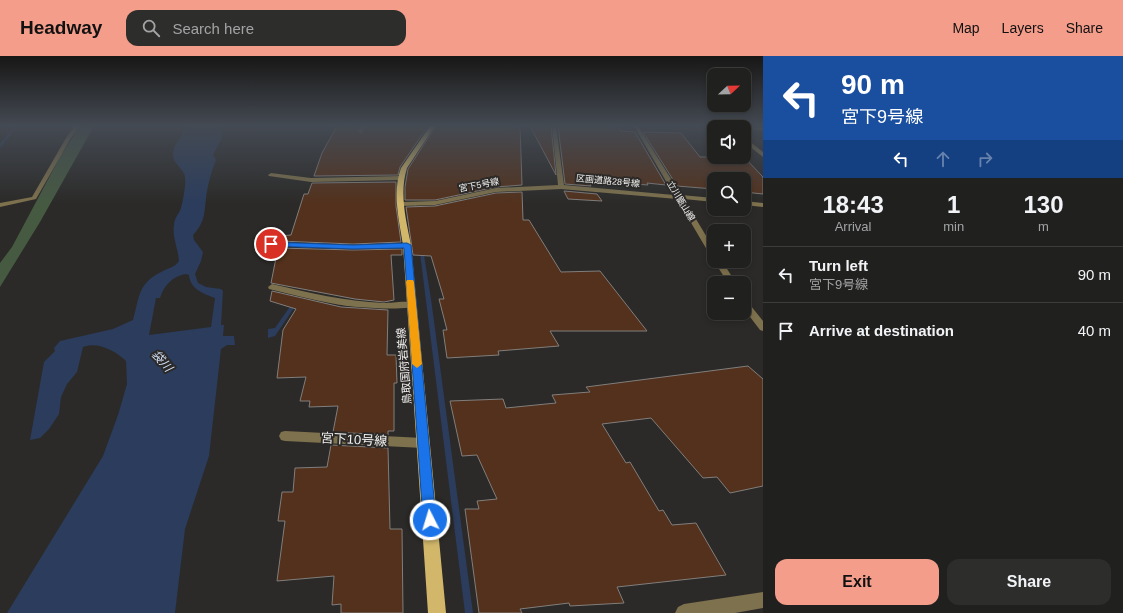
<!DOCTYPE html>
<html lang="en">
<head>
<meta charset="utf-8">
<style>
	body { margin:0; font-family:Arial,"Noto Sans JP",sans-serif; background:#2d2d2b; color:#f1f3f6; height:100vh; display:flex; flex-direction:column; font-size:15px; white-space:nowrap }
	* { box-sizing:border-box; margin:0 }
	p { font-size:13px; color:#a2a3a4 }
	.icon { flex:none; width:22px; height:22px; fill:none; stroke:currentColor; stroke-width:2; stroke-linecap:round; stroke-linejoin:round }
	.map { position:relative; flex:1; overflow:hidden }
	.panel { display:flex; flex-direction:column; background:#20201e; width:360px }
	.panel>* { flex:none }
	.guide { background:#1a4fa0; color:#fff; overflow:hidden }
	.needle { width:26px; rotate:68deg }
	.buttons { position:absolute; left:707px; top:12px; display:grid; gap:8px }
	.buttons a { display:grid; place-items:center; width:44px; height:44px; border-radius:8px; background:#20201e; box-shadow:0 2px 6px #0003,0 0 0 1px #3d3e3c; font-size:20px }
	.pin { position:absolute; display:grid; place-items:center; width:34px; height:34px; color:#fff; margin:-17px; border:2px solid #fff; border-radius:50%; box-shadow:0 1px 4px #0007 }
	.me { position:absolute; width:44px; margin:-22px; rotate:355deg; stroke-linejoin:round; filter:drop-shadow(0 0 3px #0008) }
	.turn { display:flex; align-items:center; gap:14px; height:84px; padding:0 12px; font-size:18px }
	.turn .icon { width:52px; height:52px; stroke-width:2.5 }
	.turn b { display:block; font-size:28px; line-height:34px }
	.lanes { display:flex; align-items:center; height:38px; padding:0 12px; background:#0003; justify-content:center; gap:20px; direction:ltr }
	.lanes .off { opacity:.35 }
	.eta { display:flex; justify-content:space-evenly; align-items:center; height:68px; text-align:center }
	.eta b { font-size:24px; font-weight:800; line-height:28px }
	.button { display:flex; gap:8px; margin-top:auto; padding:8px 12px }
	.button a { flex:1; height:46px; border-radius:12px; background:#f49d8b; color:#111; font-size:16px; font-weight:800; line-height:46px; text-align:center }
	.button a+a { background:#2d2d2b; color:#f1f3f6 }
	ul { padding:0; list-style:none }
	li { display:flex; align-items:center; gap:12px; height:56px; padding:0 12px; border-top:1px solid #3d3e3c }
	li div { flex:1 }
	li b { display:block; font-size:15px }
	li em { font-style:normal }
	header { display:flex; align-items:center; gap:24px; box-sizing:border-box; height:56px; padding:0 20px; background:#f49d8b; color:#111 }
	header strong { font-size:19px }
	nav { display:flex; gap:22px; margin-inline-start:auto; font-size:14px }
	.search { width:280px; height:36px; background:#2d2d2b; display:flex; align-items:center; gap:10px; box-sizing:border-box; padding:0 14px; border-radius:12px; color:#a2a3a4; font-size:15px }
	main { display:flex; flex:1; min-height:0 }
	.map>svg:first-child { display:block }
	.green { fill:#465a42 }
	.water { fill:#2b3c5c; fill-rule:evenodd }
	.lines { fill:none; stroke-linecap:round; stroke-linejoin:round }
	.stream { fill:#2b3c5c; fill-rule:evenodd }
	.building { fill:#53311c; stroke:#817e7c }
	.minor { fill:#7e714d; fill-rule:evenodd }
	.major { fill:#d2b76a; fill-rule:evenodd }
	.route { fill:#1a73e8; stroke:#114b97 }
	.slow { fill:#f59e0b }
	.labels { text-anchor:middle; stroke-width:4; stroke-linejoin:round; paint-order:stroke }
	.far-street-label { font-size:9px; fill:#f3f2f0; stroke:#2b2a28 }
	.street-label { font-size:11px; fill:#f3f2f0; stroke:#2b2a28 }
	.water-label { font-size:12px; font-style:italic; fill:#d2dff7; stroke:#2b2a28 }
	.near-street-label { font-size:13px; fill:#f3f2f0; stroke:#2b2a28 }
</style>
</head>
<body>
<header>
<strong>Headway</strong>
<div class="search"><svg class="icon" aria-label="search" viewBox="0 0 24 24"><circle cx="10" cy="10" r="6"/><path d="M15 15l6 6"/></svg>Search here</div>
<nav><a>Map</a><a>Layers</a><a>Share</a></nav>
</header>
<main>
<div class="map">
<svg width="763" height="557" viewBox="0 0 763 557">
	<rect width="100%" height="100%" fill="#2b2a28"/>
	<path class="green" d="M 80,70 L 94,70 L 40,166 L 0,231 L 0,207 L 12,191 L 60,101 Z"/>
	<g class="water">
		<path d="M 186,70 L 221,70 L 222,82 L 213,99 L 216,104 C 212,114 209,124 207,135 C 204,152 207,165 193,179 L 194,184 L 203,196 L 201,205 L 195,218 L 198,227 L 206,231 L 221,233 L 223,235 L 221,269 L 224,269 L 223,280 L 234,280 L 235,289 L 227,289 L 221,293 L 209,400 L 185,473 L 175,557 L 7,557 L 103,400 L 118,359 L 127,328 L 126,305 C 116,295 97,285 83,291 L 77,316 L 67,328 L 61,341 L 59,358 L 49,373 L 40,382 L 30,384 L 44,306 L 55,295 L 54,292 L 60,285 L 113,273 L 133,264 C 140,239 138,227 163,215 C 169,212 175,211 179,205 C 178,192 172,181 174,169 C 174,162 179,158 181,152 C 183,144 186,130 185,121 C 184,112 172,108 173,97 C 174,86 183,81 186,70 ZM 186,218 L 189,219 C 190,233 204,238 215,242 L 211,271 L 149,279 L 156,242 L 160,242 C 164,229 173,220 186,218 Z"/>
		<path d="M 414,149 L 416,149 L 431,243 L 473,557 L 465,557 Z"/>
		<path d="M 296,242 L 300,243 L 275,280 L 268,282 L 268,273 L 275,272 Z"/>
	</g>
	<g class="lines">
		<path class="stream" d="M 14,70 L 18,70 L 0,92 L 0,88 Z"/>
	</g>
	<g class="building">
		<path d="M 337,70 L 360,70 L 358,75 L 361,77 L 367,70 L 428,70 L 400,111 L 398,119 L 314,120 L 322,97 Z"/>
		<path d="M 436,70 L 520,70 L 522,129 L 496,131 L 435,144 L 405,144 L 405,131 L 408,113 Z"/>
		<path d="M 530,70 L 551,70 L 556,119 Z"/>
		<path d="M 558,70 L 616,70 L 621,75 L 635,76 L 666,129 L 647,127 L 648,129 L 606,126 L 607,129 L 590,128 L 591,130 L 565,128 Z"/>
		<path d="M 643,76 L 681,77 L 700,101 L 744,101 L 763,121 L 763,138 L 744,136 L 744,123 L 714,123 L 714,133 L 677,130 Z"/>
		<path d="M 396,126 L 396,150 L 401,186 L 353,188 L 279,185 L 280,180 L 291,179 L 304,138 L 308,138 L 312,127 Z"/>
		<path d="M 564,135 L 597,138 L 602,145 L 568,143 Z"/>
		<path d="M 522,136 L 523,164 L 529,164 L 561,216 L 600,215 L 647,275 L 550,275 L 559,290 L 498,295 L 499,299 L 447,302 L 443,274 L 447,274 L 439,243 L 444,243 L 431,200 L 413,199 L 406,151 L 435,150 L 496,137 Z"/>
		<path d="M 278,192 L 353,194 L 402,193 L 402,199 L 391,199 L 394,244 L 384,246 L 355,243 L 271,227 Z"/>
		<path d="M 272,235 L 341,251 L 388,254 L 387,299 L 396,299 L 397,327 L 394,327 L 394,375 L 388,375 L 388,379 L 333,376 L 338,350 L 309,351 L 310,345 L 300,345 L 306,321 L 277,322 L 283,274 L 296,253 L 270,245 Z"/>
		<path d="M 748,310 L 763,323 L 763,430 L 730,437 L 717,421 L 703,422 L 651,362 L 602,368 L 626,407 L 630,406 L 659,455 L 663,454 L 672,469 L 696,467 L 726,519 L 617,531 L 624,547 L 570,550 L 569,547 L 520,553 L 522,557 L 479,557 L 465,453 L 479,453 L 477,445 L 497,443 L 477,399 L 462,400 L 450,345 L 503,343 L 506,352 L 556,347 L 552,339 L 590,336 L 586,331 Z"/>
		<path d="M 331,389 L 388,392 L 390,473 L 402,473 L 403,557 L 341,557 L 341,548 L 332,549 L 334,520 L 277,525 L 285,465 L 278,465 L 282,436 L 293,436 L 295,412 L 327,411 Z"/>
	</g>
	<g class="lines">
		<g class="minor">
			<path d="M 75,70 L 80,70 L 71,82 L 36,143 L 0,151 L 0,147 L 32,141 L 66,82 Z"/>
			<path d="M 362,70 L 366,70 L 361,76 L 359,75 Z"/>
			<path d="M 552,70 L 556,70 L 564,129 L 674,139 L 634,70 L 638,70 L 681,139 L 714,142 L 714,146 L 684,143 L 714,193 L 714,201 L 710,199 L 677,143 L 561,133 L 496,136 L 435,149 L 401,150 L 398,148 L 401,146 L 435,145 L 496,132 L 558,129 Z"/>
			<path d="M 704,70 L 724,70 L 724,71 L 714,72 Z"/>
			<rect x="727" y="70" width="5" height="1"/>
			<path d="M 742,71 L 744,71 L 763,72 L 763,74 L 744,73 L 744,71 Z"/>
			<path d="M 744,81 L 763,96 L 763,101 L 744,86 Z"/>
			<path d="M 271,117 L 311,122 L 401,120 L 404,122 L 401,124 L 311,126 L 269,120 L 268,119 Z"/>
			<path d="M 744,145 L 763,147 L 763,151 L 744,149 Z"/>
			<path d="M 268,186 L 353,189 L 407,187 L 411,189 L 407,191 L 353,193 L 271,190 L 268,190 Z"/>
			<path d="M 714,205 L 722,205 L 736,227 L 728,227 Z"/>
			<path d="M 272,228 C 310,237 344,245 384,247 C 393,247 411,243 417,249 C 410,256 347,251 335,248 C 313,244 291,238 269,233 L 268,231 Z"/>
			<path d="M 744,244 L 747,245 L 763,265 L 763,275 L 760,274 L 744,253 Z"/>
			<path d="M 285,375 L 423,382 L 428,383 L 429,387 L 428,391 L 423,392 L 285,385 L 281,384 L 279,380 L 281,376 Z"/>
			<path d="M 763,536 L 763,552 L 735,557 L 675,557 L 678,551 L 684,548 Z"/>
		</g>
		<path class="major" d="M 430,70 L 435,70 L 407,112 C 399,137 406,164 411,189 L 446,557 L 428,557 L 403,189 C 399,164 392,136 401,112 Z"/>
	</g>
	<linearGradient id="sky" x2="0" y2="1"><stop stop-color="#181716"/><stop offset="0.47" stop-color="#444a53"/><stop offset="1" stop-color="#444a53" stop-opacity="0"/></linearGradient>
	<rect width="763" height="148" fill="url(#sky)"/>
	<path class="route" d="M 268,186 L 353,189 L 407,187 L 411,189 L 436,464 L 434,469 L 430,470 L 425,469 L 423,464 L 404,192 L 353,193 L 271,190 L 267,188 Z"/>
	<path class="slow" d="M 407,224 L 413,224 L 414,226 L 422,308 L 417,312 L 412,308 L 406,226 Z"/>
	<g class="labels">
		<g class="far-street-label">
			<text transform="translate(608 125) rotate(5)" y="3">区画道路28号線</text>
			<text transform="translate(479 129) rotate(-11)" y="3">宮下5号線</text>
			<text transform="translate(681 145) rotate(59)" y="3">立川甑山線</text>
		</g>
		<g class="street-label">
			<text transform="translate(404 310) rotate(-95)" y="4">鳥取国府岩美線</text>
		</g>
		<g class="water-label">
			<text transform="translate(162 305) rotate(49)" y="4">袋川</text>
		</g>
		<g class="near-street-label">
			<text transform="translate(354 383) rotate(3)" y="5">宮下10号線</text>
		</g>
	</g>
</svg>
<div class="buttons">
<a><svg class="needle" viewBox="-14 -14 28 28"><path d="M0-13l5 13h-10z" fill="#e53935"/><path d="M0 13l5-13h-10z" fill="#a2a3a4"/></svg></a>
<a><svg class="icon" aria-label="sound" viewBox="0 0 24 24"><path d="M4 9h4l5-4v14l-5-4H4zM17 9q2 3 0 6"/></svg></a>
<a><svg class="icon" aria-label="search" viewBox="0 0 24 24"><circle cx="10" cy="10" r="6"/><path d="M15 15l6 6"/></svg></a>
<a>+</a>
<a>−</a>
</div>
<div class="pin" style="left:271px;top:188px;background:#d93025"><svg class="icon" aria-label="arrive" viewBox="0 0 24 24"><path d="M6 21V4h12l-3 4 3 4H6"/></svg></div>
<svg class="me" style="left:430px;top:464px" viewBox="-20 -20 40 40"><circle r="17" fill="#1a73e8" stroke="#fff" stroke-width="3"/><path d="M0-11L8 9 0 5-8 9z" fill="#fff"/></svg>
</div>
<section class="panel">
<div class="guide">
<div class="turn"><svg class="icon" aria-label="left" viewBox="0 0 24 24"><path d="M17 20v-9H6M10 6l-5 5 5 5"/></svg><div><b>90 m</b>宮下9号線</div></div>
<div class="lanes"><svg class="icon" aria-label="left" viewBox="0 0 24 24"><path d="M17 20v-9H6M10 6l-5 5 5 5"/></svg><svg class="icon off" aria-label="ahead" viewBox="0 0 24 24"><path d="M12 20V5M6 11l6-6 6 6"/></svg><svg class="icon off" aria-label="right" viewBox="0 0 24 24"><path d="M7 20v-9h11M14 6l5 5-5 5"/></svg></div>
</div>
<div class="eta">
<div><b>18:43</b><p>Arrival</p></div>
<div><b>1</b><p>min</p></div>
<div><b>130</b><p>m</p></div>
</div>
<ul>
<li><svg class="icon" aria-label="left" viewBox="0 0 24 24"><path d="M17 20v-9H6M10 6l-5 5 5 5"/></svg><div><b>Turn left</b><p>宮下9号線</p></div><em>90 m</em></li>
<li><svg class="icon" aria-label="arrive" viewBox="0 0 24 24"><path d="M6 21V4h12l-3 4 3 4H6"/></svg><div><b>Arrive at destination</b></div><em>40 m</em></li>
</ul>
<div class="button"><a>Exit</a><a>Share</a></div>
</section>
</main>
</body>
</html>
